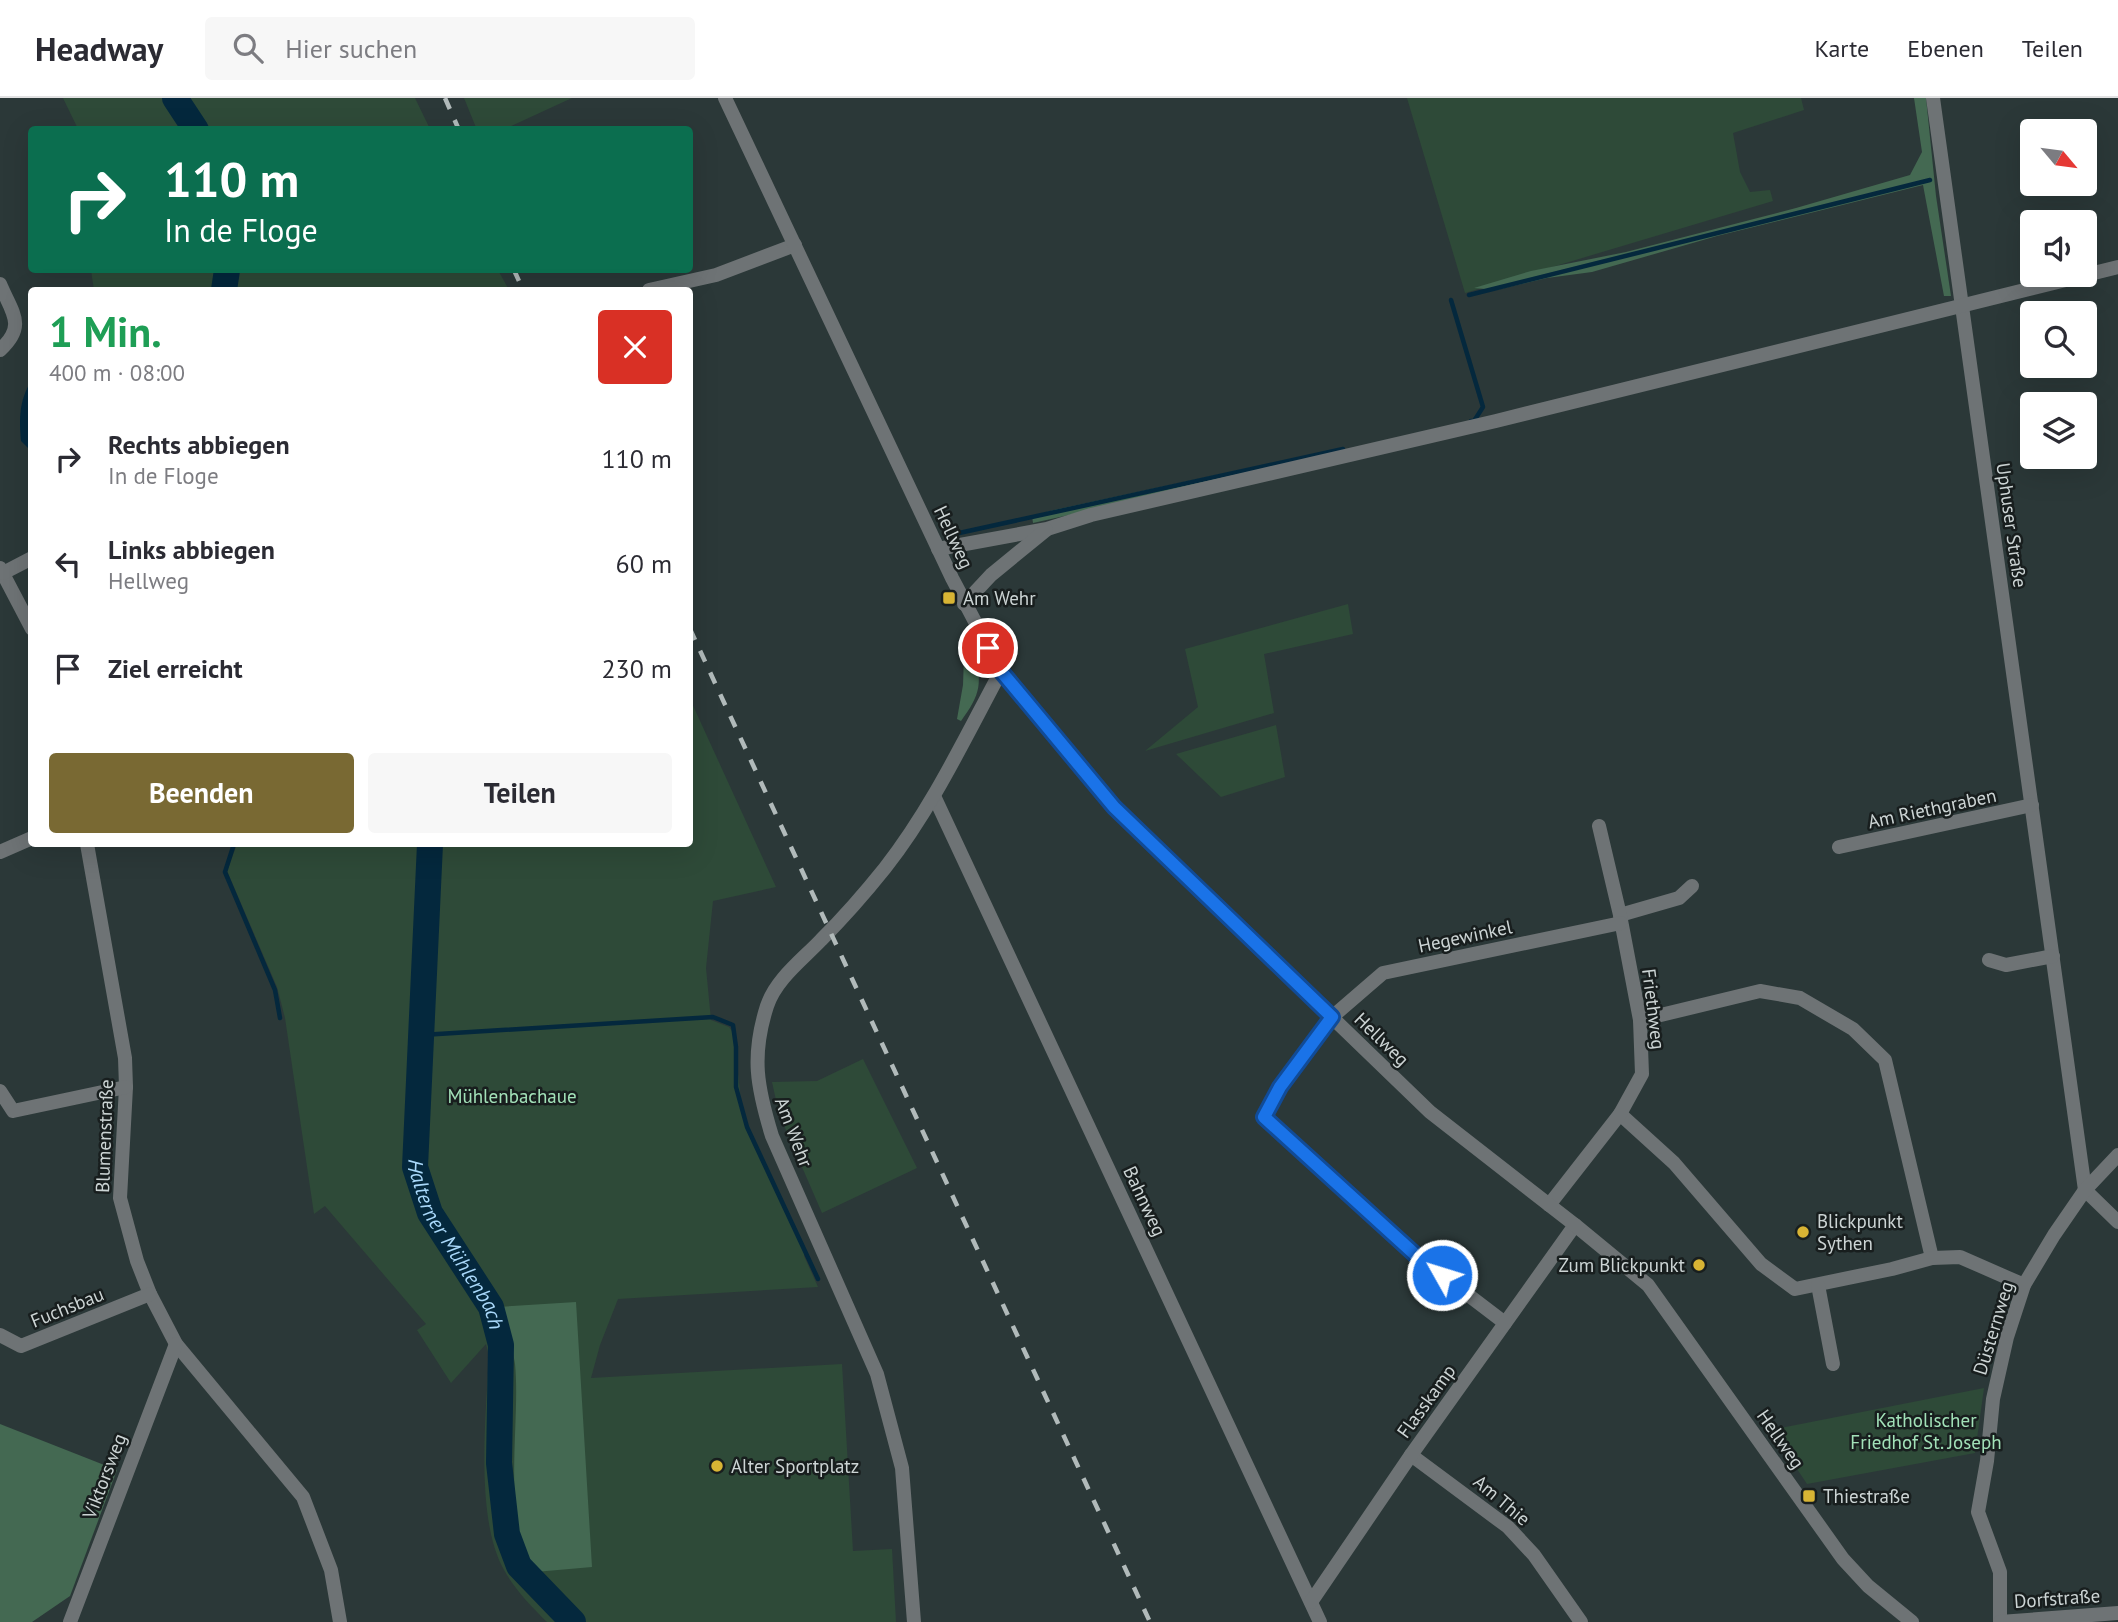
<!DOCTYPE html>
<html lang="de">
<head>
<meta charset="utf-8">
<style>
	body { margin:0; font-family:"PT Sans",sans-serif; background:#f7f7f7; color:#2b2b33; height:100vh; display:flex; flex-direction:column; font-size:26px; white-space:nowrap }
	* { box-sizing:border-box; margin:0 }
	p { font-size:23px; color:#7c7c81 }
	.icon { flex:none; width:38px; height:38px; fill:none; stroke:currentColor; stroke-width:2; stroke-linecap:round; stroke-linejoin:round }
	.map { position:relative; flex:1; overflow:hidden }
	.details { position:absolute; left:28px; top:189px; width:665px; height:560px; display:flex; flex-direction:column; background:#fff; border-radius:7px; box-shadow:0 7px 28px #0002 }
	.details>* { flex:none }
	.hud { position:absolute; left:28px; top:28px; width:665px; height:147px; border-radius:7px; box-shadow:0 7px 28px #0002; background:#0b6e4f; color:#fff; overflow:hidden }
	.needle { width:46px; rotate:119deg }
	.buttons { position:absolute; left:2020px; top:21px; display:grid; gap:14px }
	.buttons a { display:grid; place-items:center; width:77px; height:77px; border-radius:7px; background:#fff; box-shadow:0 7px 28px #0002; font-size:35px }
	.pin { position:absolute; display:grid; place-items:center; width:60px; height:60px; color:#fff; margin:-30px; border:4px solid #fff; border-radius:50%; box-shadow:0 2px 7px #0007 }
	.me { position:absolute; width:77px; margin:-38px; rotate:309deg; stroke-linejoin:round; filter:drop-shadow(0 0 5px #0008) }
	.turn { display:flex; align-items:center; gap:24px; height:147px; padding:0 21px; font-size:32px }
	.turn .icon { width:91px; height:91px; stroke-width:2.5 }
	.turn b { display:block; font-size:49px; line-height:60px }
	.round { display:grid; place-items:center; flex:none; width:74px; height:74px; border-radius:7px; background:#f7f7f7 }
	.overview { display:flex; align-items:center; justify-content:space-between; height:119px; padding:0 21px }
	h1 { font-size:42px; font-weight:700; line-height:52px; color:#1e9e55 }
	.action { display:flex; gap:14px; margin-top:auto; padding:14px 21px }
	.action a { flex:1; height:80px; border-radius:7px; background:#796933; color:#fff; font-size:28px; font-weight:700; line-height:80px; text-align:center }
	.action a+a { background:#f7f7f7; color:#2b2b33 }
	ul { padding:0; list-style:none }
	li { display:flex; align-items:center; gap:21px; height:105px; padding:0 21px }
	li div { flex:1 }
	li b { display:block; font-size:26px }
	li em { font-style:normal }
	header { display:flex; align-items:center; gap:42px; box-sizing:border-box; height:98px; padding:0 35px; background:#fff; border-bottom:2px solid #e1e1e2 }
	header strong { font-size:33px }
	nav { display:flex; gap:38px; margin-inline-start:auto; font-size:24px }
	.search { width:490px; height:63px; background:#f7f7f7; display:flex; align-items:center; gap:18px; box-sizing:border-box; padding:0 24px; border-radius:7px; color:#7c7c81; font-size:26px }
	.map>svg:first-child { display:block }
	.green { fill:#2e4a38 }
	.forest { fill:#446952 }
	.water { fill:#04283d }
	.lines { fill:none; stroke-linecap:round; stroke-linejoin:round }
	.stream { stroke:#04283d; stroke-width:4.5 }
	.river { stroke:#04283d; stroke-width:26 }
	.minor { stroke:#6e7375; stroke-width:14 }
	.tertiary { stroke:#6e7375; stroke-width:14 }
	.rail { stroke:#b1baba; stroke-width:4.5; stroke-dasharray:12 12; stroke-linecap:butt }
	.route-casing { stroke:#114b97; stroke-width:18 }
	.route { stroke:#1a73e8; stroke-width:12 }
	.poi-dot { fill:#d8b434; stroke:#181e1e; stroke-width:2.5 }
	.labels { text-anchor:middle; stroke-width:5; stroke-linejoin:round; paint-order:stroke }
	.street-label { font-size:19px; fill:#ccd4d4; stroke:#181e1e }
	.poi-label { font-size:19px; fill:#ccd4d4; stroke:#181e1e; text-anchor:start }
	.park-label { font-size:19px; fill:#a2e1b8; stroke:#181e1e }
	.water-label { font-size:21px; font-style:italic; fill:#a9d8fa; stroke:#181e1e }
</style>
</head>
<body>
<header>
<strong>Headway</strong>
<div class="search"><svg class="icon" aria-label="search" viewBox="0 0 24 24"><circle cx="10" cy="10" r="6"/><path d="M15 15l6 6"/></svg>Hier suchen</div>
<nav><a>Karte</a><a>Ebenen</a><a>Teilen</a></nav>
</header>
<div class="map">
<svg width="2118" height="1524" viewBox="0 0 2118 1524">
	<rect width="100%" height="100%" fill="#2b3838"/>
	<g class="green">
		<path d="M 63,0 L 415,0 L 430,31 L 78,31 Z"/>
		<path d="M 464,0 L 572,0 L 505,31 L 477,32 Z"/>
		<path d="M 1407,0 L 1801,0 L 1804,12 L 1733,35 L 1740,74 L 1750,94 L 1770,92 L 1773,103 L 1465,195 Z"/>
		<path d="M 91,172 L 498,172 L 509,192 L 94,192 Z"/>
		<path d="M 1348,506 L 1353,536 L 1264,556 L 1274,615 L 1145,653 L 1198,609 L 1185,551 Z"/>
		<path d="M 690,601 L 776,789 L 713,803 L 706,870 L 711,922 L 729,929 L 734,936 L 741,1004 L 749,1032 L 805,1151 L 804,1158 L 818,1189 L 618,1201 L 600,1247 L 591,1280 L 842,1266 L 853,1453 L 892,1451 L 896,1524 L 547,1524 C 531,1508 514,1491 503,1470 C 475,1418 486,1316 489,1258 L 486,1246 L 451,1285 L 417,1232 L 426,1226 L 325,1108 L 314,1116 L 285,920 L 277,889 L 227,773 L 237,746 L 690,746 Z"/>
		<path d="M 1276,627 L 1285,679 L 1221,699 L 1176,656 Z"/>
		<path d="M 863,961 L 917,1070 L 822,1115 L 779,1016 L 772,984 L 817,983 Z"/>
		<path d="M 1984,1290 L 1975,1355 L 1807,1386 L 1771,1332 Z"/>
	</g>
	<g class="forest">
		<path d="M 1914,0 L 1926,0 L 1936,98 L 1951,198 L 1944,198 L 1923,87 L 1717,138 L 1592,174 L 1547,180 L 1496,192 L 1474,190 L 1531,173 L 1626,154 L 1796,110 L 1910,77 L 1922,54 Z"/>
		<path d="M 1305,358 L 1307,364 L 1033,425 L 1032,418 L 1054,412 Z"/>
		<path d="M 973,553 C 983,584 981,596 961,623 L 957,621 L 963,587 L 964,558 Z"/>
		<path d="M 576,1204 L 592,1469 L 535,1474 C 500,1428 521,1323 515,1266 C 512,1246 506,1227 498,1209 Z"/>
		<path d="M 0,1326 L 117,1372 L 70,1498 L 32,1524 L 0,1524 Z"/>
	</g>
	<path class="water" d="M 31,283 L 31,353 L 21,343 C 19,321 19,303 31,283 Z"/>
	<g class="lines">
		<g class="stream">
			<path d="M 1469,197 L 1930,82"/>
			<path d="M 1451,202 L 1483,309 L 1474,323 L 1471,323"/>
			<path d="M 950,437 L 1343,351"/>
			<path d="M 234,746 L 225,774 L 275,892 L 280,920"/>
			<path d="M 422,937 L 713,919 L 733,927 L 736,949 L 736,989 L 747,1029 L 818,1181"/>
		</g>
		<g class="river">
			<path d="M 175,0 L 196,32"/>
			<path d="M 224,192 L 227,172"/>
			<path id="s1" d="M 430,746 L 415,1069 L 430,1115 L 491,1209 L 501,1247 L 499,1365 L 507,1436 L 519,1468 L 573,1524"/>
		</g>
		<g class="minor">
			<path d="M 1933,0 L 2085,1092 L 2118,1124"/>
			<path d="M 0,186 C 12,215 27,227 0,252"/>
			<path d="M 649,192 L 716,177 L 795,147"/>
			<path d="M 938,451 L 1047,431 L 1091,417 L 1496,323 L 2118,169"/>
			<path d="M 0,470 L 32,531"/>
			<path d="M 3,475 L 32,460"/>
			<path d="M 964,506 L 991,477 L 1046,432"/>
			<path d="M 934,698 L 1320,1524"/>
			<path d="M 87,746 L 125,960 L 126,989 L 120,1100 L 137,1163 L 150,1196 L 176,1246 L 303,1399 L 331,1472 L 340,1524"/>
			<path d="M 1839,749 L 2032,707"/>
			<path d="M 0,754 L 32,740"/>
			<path d="M 1620,817 L 1679,800 L 1692,788"/>
			<path d="M 1989,862 L 2006,867 L 2053,858"/>
			<path d="M 1640,922 L 1760,893 L 1800,900 L 1853,931 L 1885,962 L 1932,1160"/>
			<path d="M 0,993 L 13,1013 L 126,989"/>
			<path d="M 1620,1016 L 1674,1065 L 1761,1166 L 1795,1191 L 1892,1171 L 1932,1160 L 1960,1159 L 2024,1187"/>
			<path d="M 1549,1107 L 1620,1016 L 1642,976 L 1640,922 L 1620,817 L 1599,728"/>
			<path d="M 1818,1187 L 1833,1266"/>
			<path d="M 1505,1225 L 1421,1161 L 1264,1019 L 1281,989 L 1332,919 L 1383,875 L 1621,825"/>
			<path d="M 0,1237 L 21,1248 L 150,1196"/>
			<path d="M 1411,1357 L 1508,1429 L 1534,1457 L 1581,1524"/>
			<path d="M 1311,1504 L 1411,1357 L 1575,1127"/>
			<path d="M 70,1524 L 176,1246"/>
			<path d="M 914,1524 L 902,1370 L 877,1276 L 772,1038 C 757,989 751,958 767,908 C 776,881 802,862 821,842 C 843,820 865,795 885,770 C 932,710 965,640 1001,573"/>
			<path d="M 2000,1524 L 2000,1474 L 1978,1414 L 1987,1363 L 1993,1301 L 2007,1239 L 2024,1187 L 2054,1137 L 2085,1092 L 2118,1057"/>
			<path d="M 2000,1524 L 2118,1515"/>
		</g>
		<path class="tertiary" d="M 725,0 L 952,480 L 1001,573 L 1114,709 L 1430,1014 L 1575,1127 L 1648,1187 L 1843,1461 L 1868,1488 L 1912,1524"/>
		<g class="rail">
			<path d="M 445,0 L 459,32"/>
			<path d="M 514,172 L 523,192"/>
			<path d="M 690,531 L 1150,1524"/>
		</g>
	</g>
	<g class="lines">
		<g class="route-casing">
			<path id="route" d="M 988,550 L 1000,572 L 1114,709 L 1332,919 L 1280,989 L 1264,1019 L 1420,1161 L 1442,1177"/>
		</g>
		<use href="#route" class="route"/>
	</g>
	<g class="poi-dot">
		<rect x="942" y="493" width="14" height="14" rx="3.5"/>
		<circle cx="1803" cy="1134" r="7"/>
		<circle cx="1699" cy="1167" r="7"/>
		<circle cx="717" cy="1368" r="7"/>
		<rect x="1802" y="1391" width="14" height="14" rx="3.5"/>
	</g>
	<g class="labels">
		<g class="street-label">
			<text transform="translate(2012 427) rotate(82)" y="7">Uphuser Straße</text>
			<text transform="translate(954 439) rotate(65)" y="7">Hellweg</text>
			<text transform="translate(1932 710) rotate(-12)" y="7">Am Riethgraben</text>
			<text transform="translate(1465 838) rotate(-12)" y="7">Hegewinkel</text>
			<text transform="translate(1654 911) rotate(83)" y="7">Friethweg</text>
			<text transform="translate(1382 941) rotate(44)" y="7">Hellweg</text>
			<text transform="translate(794 1034) rotate(69)" y="7">Am Wehr</text>
			<text transform="translate(104 1038) rotate(-88)" y="7">Blumenstraße</text>
			<text transform="translate(1145 1103) rotate(65)" y="7">Bahnweg</text>
			<text transform="translate(67 1209) rotate(-22)" y="7">Fuchsbau</text>
			<text transform="translate(1993 1230) rotate(-73)" y="7">Düsternweg</text>
			<text transform="translate(1426 1303) rotate(-54)" y="7">Flasskamp</text>
			<text transform="translate(1781 1341) rotate(55)" y="7">Hellweg</text>
			<text transform="translate(104 1378) rotate(-69)" y="7">Viktorsweg</text>
			<text transform="translate(1502 1402) rotate(40)" y="7">Am Thie</text>
			<text transform="translate(2057 1500) rotate(-4)" y="7">Dorfstraße</text>
		</g>
		<g class="poi-label">
			<text x="963" y="507">Am Wehr</text>
			<text x="1817" y="1130">Blickpunkt<tspan x="1817" dy="22">Sythen</tspan></text>
			<text x="1685" y="1174" text-anchor="end">Zum Blickpunkt</text>
			<text x="731" y="1375">Alter Sportplatz</text>
			<text x="1823" y="1405">Thiestraße</text>
		</g>
		<g class="park-label">
			<text x="512" y="1005">Mühlenbachaue</text>
			<text x="1926" y="1329">Katholischer<tspan x="1926" dy="22">Friedhof St. Joseph</tspan></text>
		</g>
		<g class="water-label">
			<text dy="7" stroke="none"><textPath href="#s1" startOffset="411">Halterner Mühlenbach</textPath></text>
		</g>
	</g>
</svg>
<div class="buttons">
<a><svg class="needle" viewBox="-14 -14 28 28"><path d="M0-13l5 13h-10z" fill="#e53935"/><path d="M0 13l5-13h-10z" fill="#7c7c81"/></svg></a>
<a><svg class="icon" aria-label="sound" viewBox="0 0 24 24"><path d="M4 9h4l5-4v14l-5-4H4zM17 9q2 3 0 6"/></svg></a>
<a><svg class="icon" aria-label="search" viewBox="0 0 24 24"><circle cx="10" cy="10" r="6"/><path d="M15 15l6 6"/></svg></a>
<a><svg class="icon" aria-label="layers" viewBox="0 0 24 24"><path d="M12 4l9 5-9 5-9-5zM3 14l9 5 9-5"/></svg></a>
</div>
<div class="pin" style="left:988px;top:550px;background:#d93025"><svg class="icon" aria-label="arrive" viewBox="0 0 24 24"><path d="M6 21V4h12l-3 4 3 4H6"/></svg></div>
<svg class="me" style="left:1442px;top:1177px" viewBox="-20 -20 40 40"><circle r="17" fill="#1a73e8" stroke="#fff" stroke-width="3"/><path d="M0-11L8 9 0 5-8 9z" fill="#fff"/></svg>
<div class="hud">
<div class="turn"><svg class="icon" aria-label="right" viewBox="0 0 24 24"><path d="M7 20v-9h11M14 6l5 5-5 5"/></svg><div><b>110 m</b>In de Floge</div></div>
</div>
<section class="details">
<div class="overview"><div><h1>1 Min.</h1><p>400 m · 08:00</p></div><a class="round" style="background:#d93025;color:#fff"><svg class="icon" aria-label="close" viewBox="0 0 24 24"><path d="M6 6l12 12M18 6L6 18"/></svg></a></div>
<ul>
<li><svg class="icon" aria-label="right" viewBox="0 0 24 24"><path d="M7 20v-9h11M14 6l5 5-5 5"/></svg><div><b>Rechts abbiegen</b><p>In de Floge</p></div><em>110 m</em></li>
<li><svg class="icon" aria-label="left" viewBox="0 0 24 24"><path d="M17 20v-9H6M10 6l-5 5 5 5"/></svg><div><b>Links abbiegen</b><p>Hellweg</p></div><em>60 m</em></li>
<li><svg class="icon" aria-label="arrive" viewBox="0 0 24 24"><path d="M6 21V4h12l-3 4 3 4H6"/></svg><div><b>Ziel erreicht</b></div><em>230 m</em></li>
</ul>
<div class="action"><a>Beenden</a><a>Teilen</a></div>
</section>
</div>
</body>
</html>
